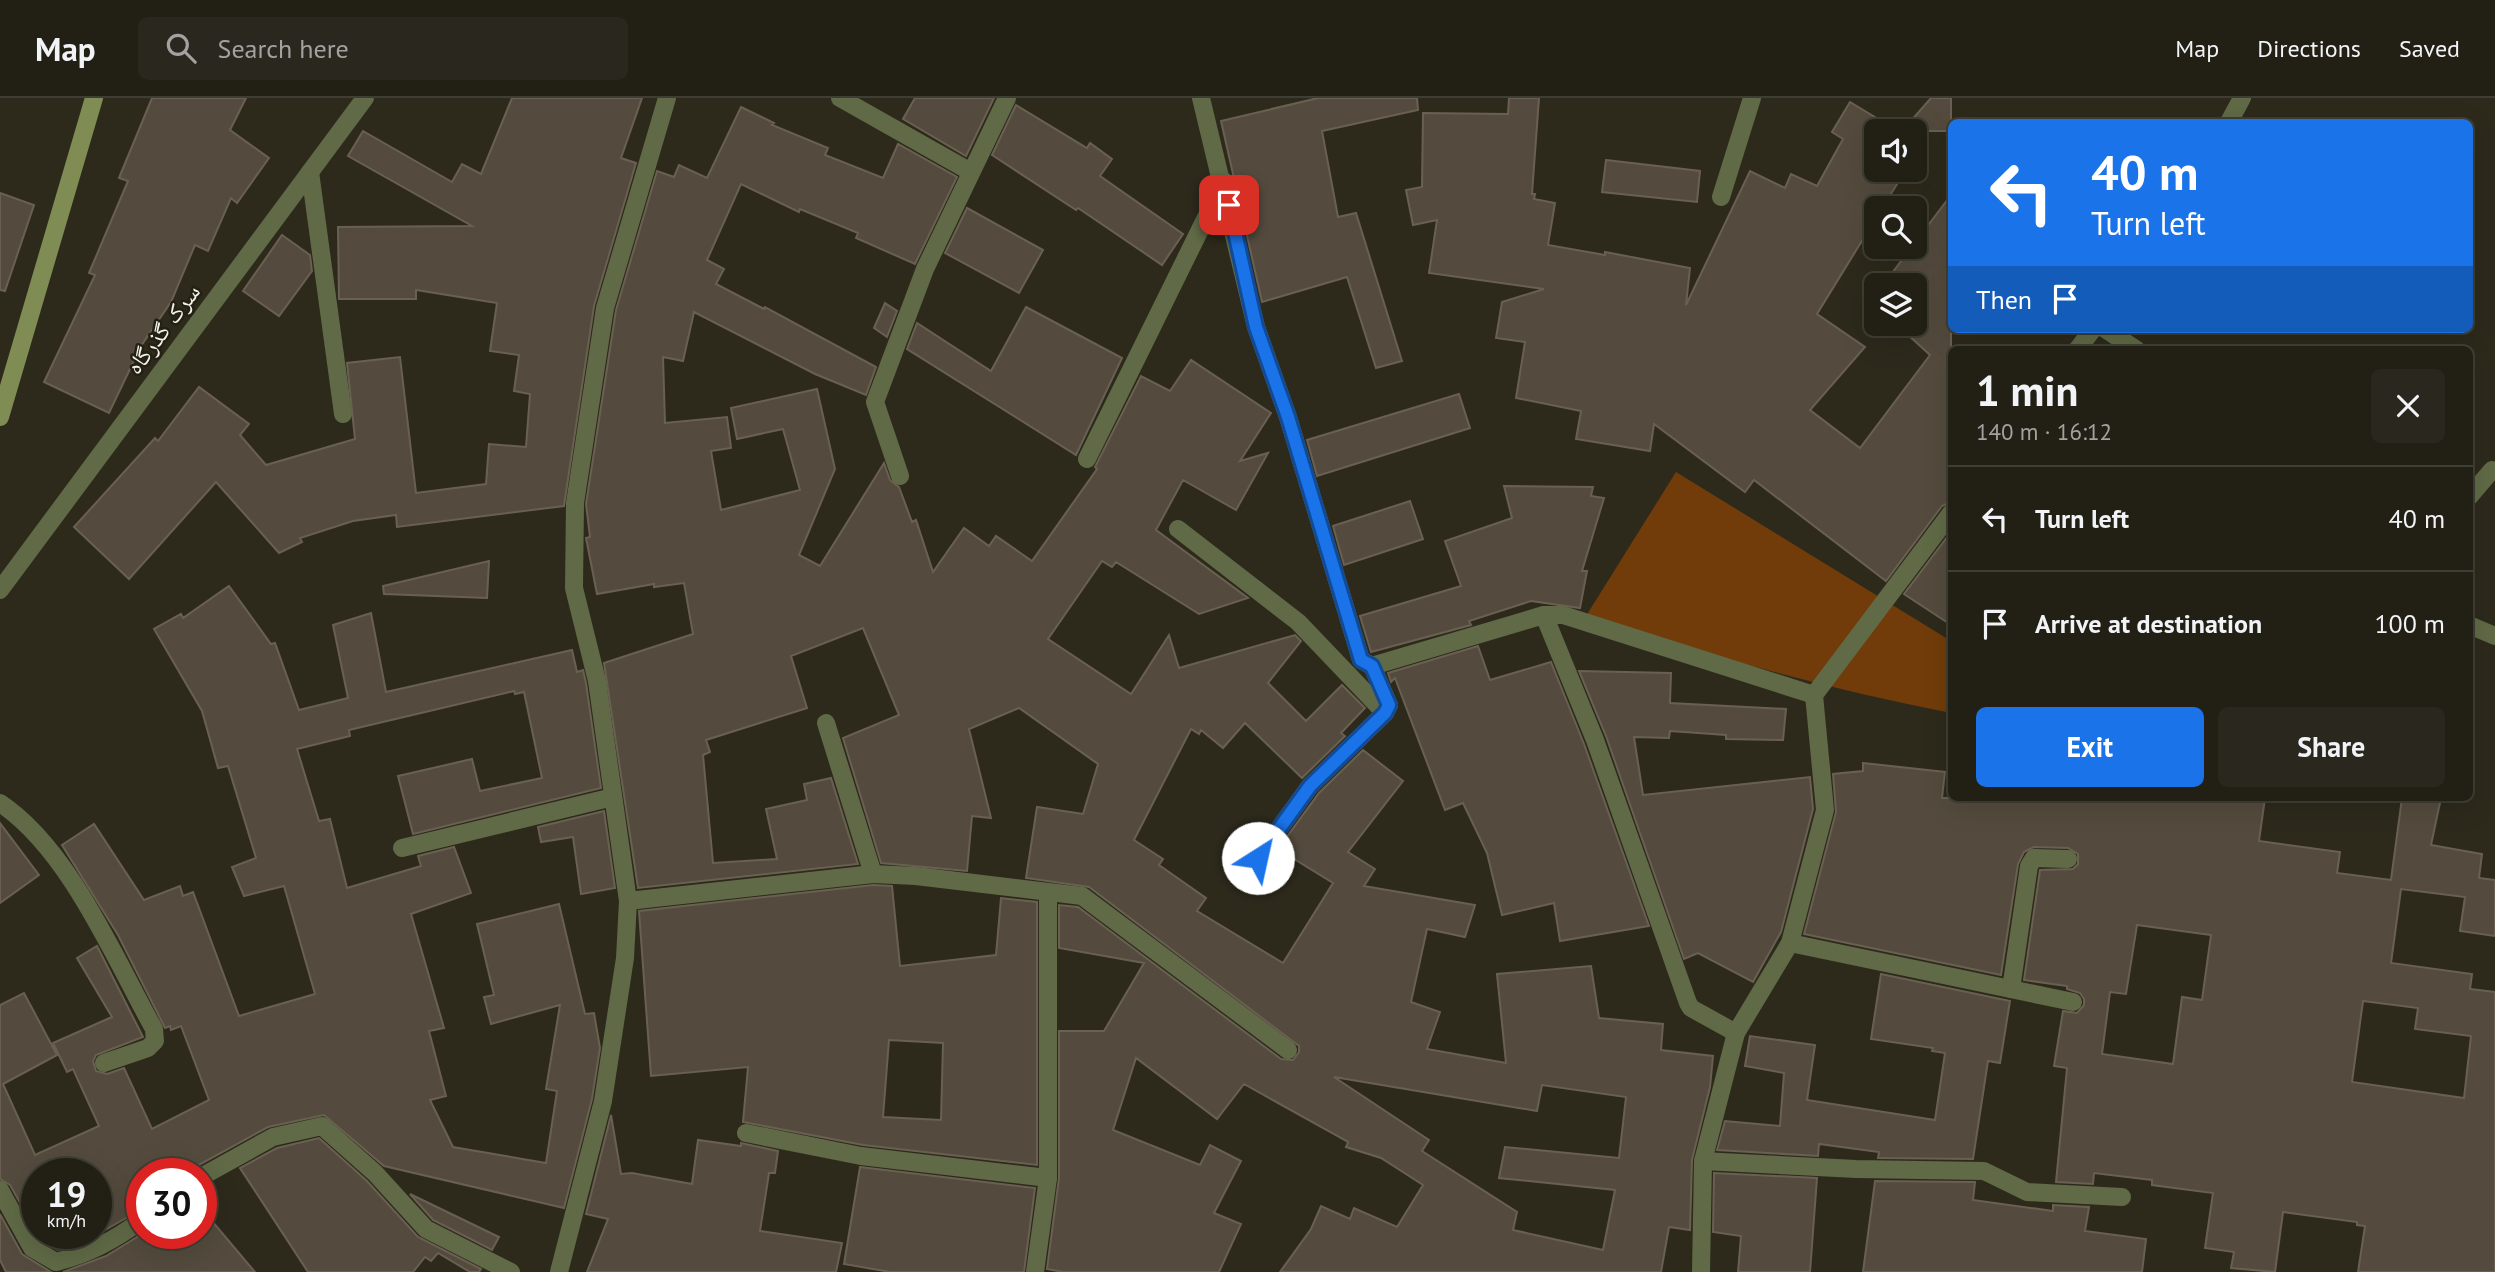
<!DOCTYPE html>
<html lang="en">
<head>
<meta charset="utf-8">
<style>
	body { margin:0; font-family:"PT Sans","Noto Naskh Arabic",sans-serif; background:#2a281e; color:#f1f3f6; height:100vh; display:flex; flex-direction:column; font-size:26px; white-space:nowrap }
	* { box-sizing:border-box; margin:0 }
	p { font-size:23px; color:#a2a3a0 }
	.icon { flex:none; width:38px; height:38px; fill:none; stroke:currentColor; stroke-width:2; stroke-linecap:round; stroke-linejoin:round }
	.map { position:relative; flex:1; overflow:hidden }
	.drawer { position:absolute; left:1948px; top:248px; width:525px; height:455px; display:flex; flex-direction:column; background:#222015; border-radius:10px; box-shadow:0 7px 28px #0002,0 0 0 2px #3f3e34 }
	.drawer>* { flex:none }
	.guide { position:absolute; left:1948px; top:21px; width:525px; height:214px; border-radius:10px; box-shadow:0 7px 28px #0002,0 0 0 2px #3f3e34; background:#1a73e8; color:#fff; overflow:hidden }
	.controls { position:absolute; left:1864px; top:21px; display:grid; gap:14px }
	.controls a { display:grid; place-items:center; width:63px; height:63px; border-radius:10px; background:#222015; box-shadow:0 7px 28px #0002,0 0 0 2px #3f3e34; font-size:35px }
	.speed { position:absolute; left:21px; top:1060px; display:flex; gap:14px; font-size:35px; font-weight:700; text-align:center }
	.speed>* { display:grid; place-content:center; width:91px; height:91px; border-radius:50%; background:#222015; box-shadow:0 7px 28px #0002,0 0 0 2px #3f3e34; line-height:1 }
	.speed small { font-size:18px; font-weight:400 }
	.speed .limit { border:10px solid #d22; background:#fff; color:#111 }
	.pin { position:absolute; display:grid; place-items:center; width:60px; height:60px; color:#fff; margin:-30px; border-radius:14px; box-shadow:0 4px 10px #0006 }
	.me { position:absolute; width:77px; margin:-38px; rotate:35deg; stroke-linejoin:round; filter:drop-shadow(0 0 5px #0008) }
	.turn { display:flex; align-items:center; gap:24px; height:147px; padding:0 28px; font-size:32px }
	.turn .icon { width:91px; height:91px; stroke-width:2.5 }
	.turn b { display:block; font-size:49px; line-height:60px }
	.then { display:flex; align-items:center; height:66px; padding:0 28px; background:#0003; gap:14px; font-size:26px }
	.round { display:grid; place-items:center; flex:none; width:74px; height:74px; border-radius:10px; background:#2a281e }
	.head { display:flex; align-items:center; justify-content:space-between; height:119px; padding:0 28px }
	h1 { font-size:42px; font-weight:700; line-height:52px }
	.button { display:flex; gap:14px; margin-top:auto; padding:14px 28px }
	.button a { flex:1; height:80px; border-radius:10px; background:#1a73e8; color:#fff; font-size:28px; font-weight:700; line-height:80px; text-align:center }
	.button a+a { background:#2a281e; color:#f1f3f6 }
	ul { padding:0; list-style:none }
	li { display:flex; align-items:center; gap:21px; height:105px; padding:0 28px; border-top:2px solid #3f3e34 }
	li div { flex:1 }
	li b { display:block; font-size:26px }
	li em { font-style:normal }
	header { display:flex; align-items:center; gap:42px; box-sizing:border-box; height:98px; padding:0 35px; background:#222015; border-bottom:2px solid #3f3e34 }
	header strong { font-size:33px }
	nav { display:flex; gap:38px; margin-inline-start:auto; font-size:24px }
	.search { width:490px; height:63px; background:#2a281e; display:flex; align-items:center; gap:18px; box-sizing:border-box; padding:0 24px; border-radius:10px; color:#a2a3a0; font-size:26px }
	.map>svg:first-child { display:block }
	.green { fill:#713c09 }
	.building { fill:#544b3e; stroke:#6a6052; stroke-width:2; fill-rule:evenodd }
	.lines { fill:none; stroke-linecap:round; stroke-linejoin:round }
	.service { stroke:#606a46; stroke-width:18 }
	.minor { stroke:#606a46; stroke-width:18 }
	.tertiary { stroke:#606a46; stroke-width:18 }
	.secondary { stroke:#7f8d54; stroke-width:18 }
	.route-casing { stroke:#114b97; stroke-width:18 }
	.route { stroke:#1a73e8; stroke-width:12 }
	.labels { text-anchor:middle; stroke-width:5; stroke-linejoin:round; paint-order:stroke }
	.street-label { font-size:24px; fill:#f4f2e9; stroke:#232113 }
</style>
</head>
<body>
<header>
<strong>Map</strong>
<div class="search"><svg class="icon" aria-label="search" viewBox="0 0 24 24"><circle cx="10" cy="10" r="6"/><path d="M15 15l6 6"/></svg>Search here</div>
<nav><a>Map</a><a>Directions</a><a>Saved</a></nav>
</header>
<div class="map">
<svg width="2495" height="1174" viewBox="0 0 2495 1174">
	<rect width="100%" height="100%" fill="#2d2a1c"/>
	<path class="green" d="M 1676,374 L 1951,543 L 1951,615 C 1827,591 1706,557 1586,518 Z"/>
	<g class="building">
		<path d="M 152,0 L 246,0 L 230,32 L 269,60 L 237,105 L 231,100 L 208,153 L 195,147 L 171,204 L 141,248 L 109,315 L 44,284 L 95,177 L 89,175 L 128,83 L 119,80 Z"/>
		<path d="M 512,0 L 642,0 L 621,60 L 636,65 L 594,208 L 564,408 L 397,429 L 396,417 L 353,423 L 300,440 L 302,444 L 279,455 L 216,384 L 129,481 L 74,429 L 155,340 L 158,343 L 199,289 L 249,326 L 240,337 L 266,367 L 355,341 L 347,265 L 400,259 L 416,395 L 486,386 L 489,346 L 526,349 L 530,296 L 514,293 L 519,257 L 490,253 L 497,205 L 416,192 L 416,201 L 339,201 L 338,129 L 472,128 L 348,58 L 363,33 L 452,84 L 462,66 L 481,76 Z"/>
		<path d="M 915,0 L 994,0 L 966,58 L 903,21 Z"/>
		<path d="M 1318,0 L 1417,0 L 1418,12 L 1322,33 L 1338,119 L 1356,115 L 1402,263 L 1376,270 L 1347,179 L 1262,204 L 1221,23 Z"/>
		<path d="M 1509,0 L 1539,0 L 1532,96 L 1535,96 L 1534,101 L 1555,105 L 1548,147 L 1605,157 L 1605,154 L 1690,170 L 1686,207 L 1750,73 L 1785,90 L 1791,76 L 1817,88 L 1843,41 L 1832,34 L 1850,4 L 1898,33 L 1876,33 L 1876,72 L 1906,72 L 1882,110 L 1876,110 L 1876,120 L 1817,216 L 1865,249 L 1810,312 L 1860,350 L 1930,257 L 1896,226 L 1914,226 L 1914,187 L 1883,187 L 1951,97 L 1951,404 L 1942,408 L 1886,483 L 1754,382 L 1745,394 L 1654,326 L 1650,353 L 1576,341 L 1581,313 L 1516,300 L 1525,244 L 1496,240 L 1502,204 L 1544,191 L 1429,175 L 1437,122 L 1413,127 L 1406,92 L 1422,89 L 1423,15 L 1508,16 Z"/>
		<path d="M 1931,0 L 1951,0 L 1951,33 L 1902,33 Z"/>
		<path d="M 1016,7 L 1087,50 L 1090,45 L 1112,61 L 1100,78 L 1183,136 L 1162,167 L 1078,110 L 1076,112 L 992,57 Z"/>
		<path d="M 741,9 L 774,25 L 772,27 L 828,50 L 825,57 L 883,80 L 898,46 L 957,79 L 915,166 L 856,140 L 858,135 L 800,111 L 799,114 L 741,86 L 707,162 L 724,171 L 716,186 L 764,211 L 765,209 L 876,269 L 866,297 L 815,276 L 694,214 L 683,263 L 663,259 L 665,325 L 727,319 L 731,350 L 711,353 L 721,412 L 800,392 L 783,331 L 737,341 L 731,310 L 817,291 L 835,371 L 799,457 L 820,468 L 884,365 L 890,382 L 899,389 L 912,424 L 916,422 L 933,474 L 964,430 L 989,448 L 996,438 L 1032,463 L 1097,371 L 1095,369 L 1141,278 L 1170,293 L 1191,262 L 1271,315 L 1240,363 L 1268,355 L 1236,412 L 1183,382 L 1156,432 L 1248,500 L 1199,516 L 1116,464 L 1112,469 L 1102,463 L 1048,541 L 1131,596 L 1169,537 L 1179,570 L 1295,537 L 1301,543 L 1268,585 L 1306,623 L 1342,587 L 1365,610 L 1341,635 L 1345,638 L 1302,680 L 1245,625 L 1223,650 L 1201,632 L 1199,636 L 1191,631 L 1134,742 L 1163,761 L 1159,767 L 1206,800 L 1197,813 L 1283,865 L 1333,785 L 1278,751 L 1319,695 L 1363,652 L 1403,683 L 1348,754 L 1375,771 L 1364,788 L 1475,807 L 1465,839 L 1427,831 L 1411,904 L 1440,914 L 1427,951 L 1506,965 L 1497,876 L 1591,868 L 1599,920 L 1663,926 L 1661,952 L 1713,958 L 1710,989 L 1692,1062 L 1690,1132 L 1669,1129 L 1661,1174 L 1280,1174 L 1311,1131 L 1321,1108 L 1350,1121 L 1354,1110 L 1397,1129 L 1423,1087 L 1381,1060 L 1346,1049 L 1348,1044 L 1244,986 L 1217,1021 L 1136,960 L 1113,1032 L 1200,1067 L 1210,1047 L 1241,1063 L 1214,1115 L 1241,1126 L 1219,1174 L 1063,1174 L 1047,1171 L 1059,1080 L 1059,933 L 1104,933 L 1144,865 L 1059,850 L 1059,807 L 1078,809 L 1281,961 L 1293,962 L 1299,954 L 1299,948 L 1089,789 L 1026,780 L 1037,709 L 1083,716 L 1098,666 L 1019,610 L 969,631 L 991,720 L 972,718 L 967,773 L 881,765 L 843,640 L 899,617 L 863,530 L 791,558 L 807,610 L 706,642 L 710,654 L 703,657 L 713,765 L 777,761 L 766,711 L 807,702 L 804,686 L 831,680 L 858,766 L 638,790 L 604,565 L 693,536 L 684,485 L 654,489 L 654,486 L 597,496 L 586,440 L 590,439 L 586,406 L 616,212 L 657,73 L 674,79 L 679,67 L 707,80 ZM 1334,979 L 1537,1013 L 1542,987 L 1626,999 L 1619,1060 L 1505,1049 L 1499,1080 L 1615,1092 L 1603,1152 L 1513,1132 L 1517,1114 L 1422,1053 L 1429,1042 Z"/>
		<path d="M 1606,62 L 1700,73 L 1697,104 L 1602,94 Z"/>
		<path d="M 0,95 L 34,107 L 5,193 L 0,192 Z"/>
		<path d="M 967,110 L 1043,152 L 1019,195 L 945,155 Z"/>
		<path d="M 282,137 L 310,157 L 312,173 L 279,218 L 243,193 Z"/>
		<path d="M 885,205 L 897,213 L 887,239 L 874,230 Z"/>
		<path d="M 1026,209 L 1122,260 L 1076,357 L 907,251 L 917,225 L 991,273 Z"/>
		<path d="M 1459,296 L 1470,330 L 1317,378 L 1307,342 Z"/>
		<path d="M 1504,388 L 1593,389 L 1591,398 L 1604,400 L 1582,473 L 1587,473 L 1580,510 L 1531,503 L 1469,523 L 1471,527 L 1371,554 L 1360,518 L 1461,488 L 1445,443 L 1512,420 Z"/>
		<path d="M 1410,403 L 1423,441 L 1344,467 L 1333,428 Z"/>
		<path d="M 1951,434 L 1951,527 L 1904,496 Z"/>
		<path d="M 489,463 L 487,500 L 384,496 L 383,488 Z"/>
		<path d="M 229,488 L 271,546 L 275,545 L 299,612 L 348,600 L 333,527 L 371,515 L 386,594 L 572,552 L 577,574 L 583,572 L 586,585 L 601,690 L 413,736 L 398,678 L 472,661 L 480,693 L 542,680 L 524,594 L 515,596 L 514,593 L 349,632 L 350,638 L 297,651 L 319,723 L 330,721 L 347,790 L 421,768 L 418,758 L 454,749 L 471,795 L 411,816 L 444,930 L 429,933 L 446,998 L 430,1002 L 453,1049 L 546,1065 L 557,993 L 546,991 L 560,907 L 491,926 L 484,899 L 494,897 L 477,826 L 559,806 L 585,916 L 594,915 L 600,950 L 592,1001 L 564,1110 L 384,1068 L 324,1017 L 268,1029 L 195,1069 L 190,1076 L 142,1076 L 142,1111 L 96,1137 L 58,1152 L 40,1142 L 37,1136 L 96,1136 L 96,1076 L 37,1076 L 37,1135 L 10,1087 L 0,1081 L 0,907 L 24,895 L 57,957 L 3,986 L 35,1057 L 99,1028 L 73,971 L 67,974 L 53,945 L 112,919 L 77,860 L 97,848 L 143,939 L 96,957 L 93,963 L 96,973 L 107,976 L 124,970 L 152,1031 L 209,1002 L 181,928 L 171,932 L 170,928 L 165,930 L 118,837 L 62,747 L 94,726 L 144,802 L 180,788 L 183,798 L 193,794 L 239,918 L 315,896 L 284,788 L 244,798 L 232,769 L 256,760 L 228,668 L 218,670 L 202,613 L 154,531 L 181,516 L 183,520 Z"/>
		<path d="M 1478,548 L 1490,582 L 1551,564 L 1584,646 L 1649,828 L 1560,843 L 1554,805 L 1502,817 L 1487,755 L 1463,705 L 1445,712 L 1395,580 L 1391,584 L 1388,575 Z"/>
		<path d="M 1579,573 L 1671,575 L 1670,605 L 1786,611 L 1783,642 L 1726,641 L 1726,637 L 1670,633 L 1669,640 L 1634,639 L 1643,697 L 1810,679 L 1813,711 L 1781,834 L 1753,884 L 1698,855 L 1684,861 L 1606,638 Z"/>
		<path d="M 1863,665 L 1945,674 L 1942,700 L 2265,700 L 2259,743 L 2340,754 L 2337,775 L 2391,782 L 2402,700 L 2441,700 L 2431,747 L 2482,756 L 2479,780 L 2495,782 L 2495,838 L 2460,833 L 2465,799 L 2401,791 L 2391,865 L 2472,876 L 2470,891 L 2495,894 L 2495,1174 L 2358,1174 L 2365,1128 L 2357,1127 L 2357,1124 L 2283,1114 L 2275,1174 L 2231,1170 L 2234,1154 L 2205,1150 L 2213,1095 L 2152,1087 L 2152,1082 L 2094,1075 L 2093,1086 L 2056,1084 L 2067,970 L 2054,968 L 2063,913 L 2077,915 L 2084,907 L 2084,901 L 2080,895 L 2067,891 L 2067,888 L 2024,882 L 2040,772 L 2073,771 L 2078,766 L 2078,756 L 2068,750 L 2034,749 L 2024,754 L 2018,766 L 2001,877 L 1804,836 L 1836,714 L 1833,676 L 1863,673 ZM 2137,827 L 2211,837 L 2202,902 L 2182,899 L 2173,966 L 2102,956 L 2110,894 L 2126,896 ZM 2363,903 L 2418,910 L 2415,931 L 2471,938 L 2464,1000 L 2352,984 Z"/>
		<path d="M 604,713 L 615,790 L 581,796 L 573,739 L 541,744 L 538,729 Z"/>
		<path d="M 0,725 L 39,777 L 0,805 Z"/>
		<path d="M 873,787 L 892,788 L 900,868 L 996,857 L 1001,800 L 1037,804 L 1037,1067 L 863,1047 L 743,1024 L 748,969 L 651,978 L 639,813 ZM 889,942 L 943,945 L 941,1022 L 883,1019 Z"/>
		<path d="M 1881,876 L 2010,903 L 2000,965 L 1988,963 L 1973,1061 L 1878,1060 L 1879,1054 L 1819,1046 L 1818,1058 L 1717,1052 L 1725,1023 L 1780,1028 L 1784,975 L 1745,968 L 1750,938 L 1815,947 L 1807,1002 L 1935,1022 L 1945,955 L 1932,953 L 1933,950 L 1871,941 Z"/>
		<path d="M 611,1017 L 621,1076 L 632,1075 L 692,1086 L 698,1042 L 741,1048 L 741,1045 L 778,1053 L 775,1075 L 769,1075 L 760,1133 L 842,1145 L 836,1174 L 587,1174 L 608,1121 L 586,1116 Z"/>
		<path d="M 319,1040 L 367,1083 L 418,1139 L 481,1171 L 479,1174 L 470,1174 L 438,1155 L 431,1163 L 425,1159 L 413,1174 L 308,1174 L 240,1070 L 277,1050 Z"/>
		<path d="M 860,1069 L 1035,1090 L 1024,1174 L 890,1174 L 844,1166 Z"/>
		<path d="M 1714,1075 L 1817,1080 L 1810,1174 L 1738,1174 L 1741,1138 L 1713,1134 Z"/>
		<path d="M 1875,1083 L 1975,1084 L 1973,1102 L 2053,1113 L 2053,1107 L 2089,1109 L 2085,1133 L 2146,1141 L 2142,1174 L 1863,1174 Z"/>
		<path d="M 410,1096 L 499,1139 L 492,1152 L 433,1122 Z"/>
		<path d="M 201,1110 L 255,1174 L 63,1174 L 106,1158 L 142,1136 L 201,1136 Z"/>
		<path d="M 0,1116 L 22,1156 L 51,1174 L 6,1174 L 0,1162 Z"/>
	</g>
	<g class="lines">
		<g class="service">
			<path d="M 840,0 L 971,74"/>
			<path d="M 900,378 L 875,304 L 925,171 L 1007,0"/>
			<path d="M 1178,431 L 1298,524 L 1385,615"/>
			<path d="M 2469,527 L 2495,538"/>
			<path d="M 746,1035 L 861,1058 L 1048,1080"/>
		</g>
		<g class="minor">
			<path d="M 1201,0 L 1256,229 L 1288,319 L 1361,562 L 1372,568 L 1389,607 L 1385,615 L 1310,688 L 1258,760"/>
			<path d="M 2229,24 L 2242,0"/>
			<path d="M 310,74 L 343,316"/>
			<path d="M 1721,99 L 1752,0"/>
			<path d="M 2105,231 L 2137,252"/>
			<path d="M 2077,252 L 2093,231"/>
			<path d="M 1087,361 L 1224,83"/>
			<path d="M 2469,399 L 2492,372"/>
			<path d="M 1544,517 L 1595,642 L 1688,905 L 1691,910 L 1736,935"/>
			<path d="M 1372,568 L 1544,517 L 1563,517 L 1814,597"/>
			<path d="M 826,625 L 873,776"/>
			<path d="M 0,705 C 69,751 114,859 154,931 L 155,943 L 148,950 L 104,965"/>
			<path d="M 402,750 L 613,699"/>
			<path d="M 628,803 L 873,776 L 916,778 L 1082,798 L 1288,952"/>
			<path d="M 1790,845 L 2073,904"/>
			<path d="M 2011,891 L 2029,768 L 2034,760 L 2068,761"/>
			<path d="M 1703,1063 L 1856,1071 L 1984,1073 L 2027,1094 L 2122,1099"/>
			<path d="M 201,1079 L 273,1039 L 322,1028 L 375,1075 L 426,1131 L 511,1174"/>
			<path d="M 0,1092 L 32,1150 L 56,1164 C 89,1156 114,1142 142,1122"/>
			<path d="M 559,1174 L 603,1003 L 625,860 L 628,803 L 597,583 L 574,490 L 575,405 L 605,210 L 667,0"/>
			<path d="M 1035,1174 L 1048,1080 L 1048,795"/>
			<path d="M 1701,1174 L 1703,1063 L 1736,935 L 1790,845 L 1825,712 L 1814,597 L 1951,415"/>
		</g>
		<path class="tertiary" d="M 0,492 L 365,0"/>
		<path class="secondary" d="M 0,319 L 94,0"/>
	</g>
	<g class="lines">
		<g class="route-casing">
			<path id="route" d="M 1229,107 L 1256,229 L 1288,319 L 1361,562 L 1372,568 L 1389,607 L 1385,615 L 1310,688 L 1258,760"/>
		</g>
		<use href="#route" class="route"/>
	</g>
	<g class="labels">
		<g class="street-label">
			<text transform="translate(163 231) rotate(-53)" y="8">سرک گذرگاه</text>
		</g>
	</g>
</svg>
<div class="controls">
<a><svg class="icon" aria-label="sound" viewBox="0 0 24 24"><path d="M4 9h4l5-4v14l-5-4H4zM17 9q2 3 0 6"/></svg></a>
<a><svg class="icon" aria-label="search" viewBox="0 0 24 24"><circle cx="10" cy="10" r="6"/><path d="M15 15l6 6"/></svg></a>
<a><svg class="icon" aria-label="layers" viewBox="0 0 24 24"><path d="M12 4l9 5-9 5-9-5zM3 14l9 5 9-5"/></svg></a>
</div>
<div class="speed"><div>19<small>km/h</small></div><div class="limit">30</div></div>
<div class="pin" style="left:1229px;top:107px;background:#d93025"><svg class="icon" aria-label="arrive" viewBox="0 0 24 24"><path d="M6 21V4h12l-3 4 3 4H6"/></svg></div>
<svg class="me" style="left:1258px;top:760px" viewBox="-20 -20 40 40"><circle r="19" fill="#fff"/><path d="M0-13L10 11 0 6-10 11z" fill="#1a73e8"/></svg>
<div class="guide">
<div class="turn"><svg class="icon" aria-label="left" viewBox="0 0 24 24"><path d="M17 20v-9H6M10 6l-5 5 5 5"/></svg><div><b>40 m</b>Turn left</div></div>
<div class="then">Then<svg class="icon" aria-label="arrive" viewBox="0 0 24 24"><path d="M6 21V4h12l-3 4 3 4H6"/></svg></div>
</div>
<section class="drawer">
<div class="head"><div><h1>1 min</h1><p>140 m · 16:12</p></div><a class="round"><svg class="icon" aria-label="close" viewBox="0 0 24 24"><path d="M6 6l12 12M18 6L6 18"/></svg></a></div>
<ul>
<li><svg class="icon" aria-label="left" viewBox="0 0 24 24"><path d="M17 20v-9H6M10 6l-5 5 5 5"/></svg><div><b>Turn left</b></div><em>40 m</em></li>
<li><svg class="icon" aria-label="arrive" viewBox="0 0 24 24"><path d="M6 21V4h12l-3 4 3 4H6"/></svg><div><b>Arrive at destination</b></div><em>100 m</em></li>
</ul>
<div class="button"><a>Exit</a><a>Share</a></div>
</section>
</div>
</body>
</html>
